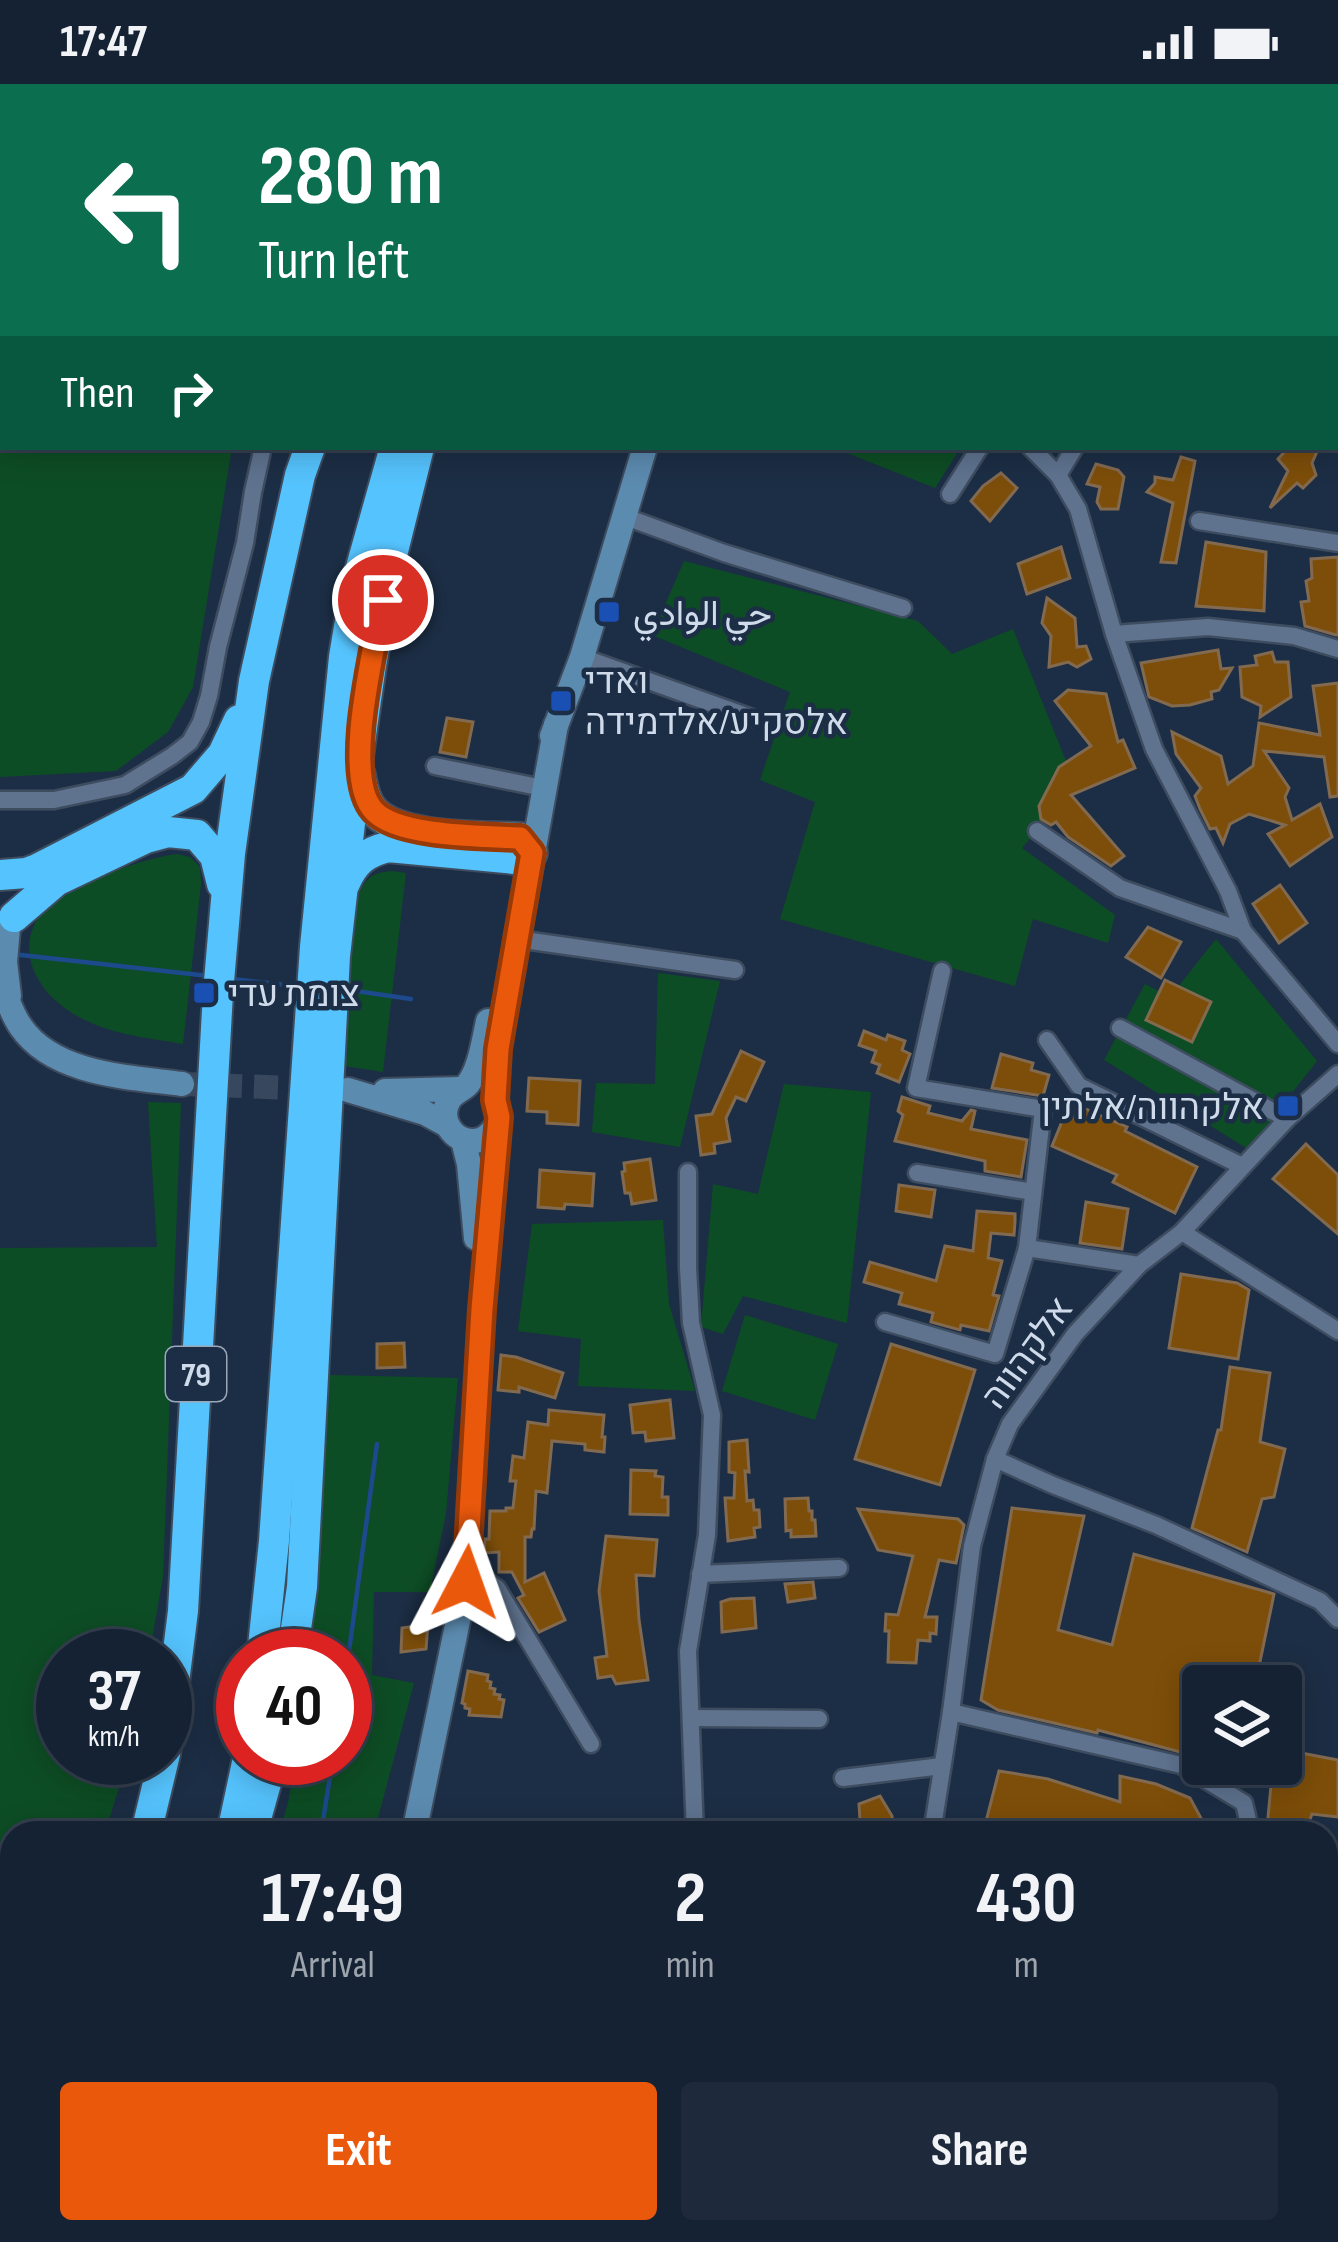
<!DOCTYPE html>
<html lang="en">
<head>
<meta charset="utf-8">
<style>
	body { margin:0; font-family:"Sofia Sans Condensed",Vazirmatn,Heebo,sans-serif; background:#1e2a3c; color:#f1f3f6; height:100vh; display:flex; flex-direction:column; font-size:45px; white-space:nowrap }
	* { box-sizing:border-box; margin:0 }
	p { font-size:39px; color:#9da4ac }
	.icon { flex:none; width:66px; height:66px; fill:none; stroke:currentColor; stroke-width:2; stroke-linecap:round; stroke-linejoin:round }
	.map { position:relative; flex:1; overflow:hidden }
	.sheet { position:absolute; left:0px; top:1737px; width:1338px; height:423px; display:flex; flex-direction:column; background:#152234; border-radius:36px 36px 0 0; box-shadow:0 6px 30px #0003,0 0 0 3px #343f4f }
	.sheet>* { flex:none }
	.hud { position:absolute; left:0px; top:0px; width:1338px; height:366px; box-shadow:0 6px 30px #0003,0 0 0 3px #343f4f; background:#0b6e4f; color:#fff; overflow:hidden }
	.buttons { position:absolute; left:1182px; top:1581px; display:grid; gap:24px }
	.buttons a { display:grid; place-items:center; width:120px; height:120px; border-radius:12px; background:#152234; box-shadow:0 6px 30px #0003,0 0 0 3px #343f4f; font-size:60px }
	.speed { position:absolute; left:36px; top:1545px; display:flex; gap:24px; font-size:60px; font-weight:700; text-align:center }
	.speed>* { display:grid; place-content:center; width:156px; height:156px; border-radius:50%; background:#152234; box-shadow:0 6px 30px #0003,0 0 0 3px #343f4f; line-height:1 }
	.speed small { font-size:30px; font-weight:400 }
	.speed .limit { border:18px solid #d22; background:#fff; color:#111 }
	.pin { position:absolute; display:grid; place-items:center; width:102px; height:102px; color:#fff; margin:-51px; border:6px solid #fff; border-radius:50%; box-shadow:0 3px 12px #0007 }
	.me { position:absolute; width:132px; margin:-66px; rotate:4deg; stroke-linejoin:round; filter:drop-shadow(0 0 9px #0008) }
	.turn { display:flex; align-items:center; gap:42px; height:252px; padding:0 60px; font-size:54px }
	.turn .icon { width:156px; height:156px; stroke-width:2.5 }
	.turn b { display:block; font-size:84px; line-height:102px }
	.then { display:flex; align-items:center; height:114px; padding:0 60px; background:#0003; gap:24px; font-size:45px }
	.eta { display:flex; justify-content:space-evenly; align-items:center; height:204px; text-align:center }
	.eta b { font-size:72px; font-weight:700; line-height:84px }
	.cta { display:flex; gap:24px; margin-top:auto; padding:24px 60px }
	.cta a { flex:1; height:138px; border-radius:12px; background:#ea580c; color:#fff; font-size:48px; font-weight:700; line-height:138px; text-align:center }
	.cta a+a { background:#1e2a3c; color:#f1f3f6 }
	.status { display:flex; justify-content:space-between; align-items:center; height:84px; padding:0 60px; background:#152234; direction:ltr }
	.status svg { height:33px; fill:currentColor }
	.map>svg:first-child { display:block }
	.green { fill:#0d4d25 }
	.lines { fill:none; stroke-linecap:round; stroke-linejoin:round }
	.stream { stroke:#1d498d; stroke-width:4.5 }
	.building { fill:#7d4e09; stroke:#826a50; stroke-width:3 }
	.secondary-tunnel { stroke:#37485e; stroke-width:24; stroke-dasharray:24 12; stroke-linecap:butt }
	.street-casing { stroke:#3e4c60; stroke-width:21 }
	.secondary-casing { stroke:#3e4c60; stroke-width:28 }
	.highway-casing { stroke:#3e4c60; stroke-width:34 }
	.path { stroke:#7c8b9d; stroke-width:3; stroke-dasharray:6 6; stroke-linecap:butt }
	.street { stroke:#5f738f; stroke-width:16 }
	.secondary { stroke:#5c8bb0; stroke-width:24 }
	.highway { stroke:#55c3fd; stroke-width:30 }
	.route-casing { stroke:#983908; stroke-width:30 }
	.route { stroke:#ea580c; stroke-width:21 }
	.transit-dot { fill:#1a4fb4; stroke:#1c2e45; stroke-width:4.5 }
	.labels { text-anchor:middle; stroke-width:9; stroke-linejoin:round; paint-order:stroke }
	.shield { fill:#1c2e45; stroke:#99a7b8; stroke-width:3 }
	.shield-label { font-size:33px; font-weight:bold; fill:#cfdbea }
	.poi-label { font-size:36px; fill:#cfdbea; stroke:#1c2e45; text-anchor:start }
	.street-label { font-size:36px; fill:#cfdbea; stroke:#1c2e45 }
</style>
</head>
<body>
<div class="status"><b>17:47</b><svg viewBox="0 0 49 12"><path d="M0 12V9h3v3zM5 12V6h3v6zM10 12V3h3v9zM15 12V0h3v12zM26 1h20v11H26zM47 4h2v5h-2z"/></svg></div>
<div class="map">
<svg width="1338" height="2158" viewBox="0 0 1338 2158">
	<rect width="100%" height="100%" fill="#1c2e45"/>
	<g class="green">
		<path d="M 0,0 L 158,0 L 159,3 L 3,3 L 3,363 L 232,363 L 193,603 L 168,648 L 116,687 L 0,693 Z"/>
		<path d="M 918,0 L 1242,0 L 1240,3 L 915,3 Z"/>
		<path d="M 832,363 L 961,363 L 935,404 Z"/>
		<path d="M 684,477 L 918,537 L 952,570 L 1013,545 L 1076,702 L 1022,764 L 1115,831 L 1108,859 L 1033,835 L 1015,902 L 780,835 L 815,718 L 760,696 L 790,608 L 652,551 Z"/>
		<path d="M 177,770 L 190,773 L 200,783 L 201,800 L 183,960 C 149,954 114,951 83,935 C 29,908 5,850 62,810 C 83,795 151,773 177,770 Z"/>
		<path d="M 393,787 L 406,789 L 383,988 L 338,981 L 357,813 C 366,794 372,788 393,787 Z"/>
		<path d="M 1216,855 L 1317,977 L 1248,1065 L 1104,976 L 1145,900 L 1170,913 Z"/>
		<path d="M 658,889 L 720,897 L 680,1063 L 592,1048 L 596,999 L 655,1000 Z"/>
		<path d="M 784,1000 L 871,1008 L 847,1239 L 743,1212 L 723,1250 L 701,1243 L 713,1100 L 758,1110 Z"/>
		<path d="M 148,1018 L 181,1019 L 163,1493 L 149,1572 L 63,1572 L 63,1674 L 128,1674 L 105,1749 L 12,1749 L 12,1994 L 0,2024 L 0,1164 L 157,1163 Z"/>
		<path d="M 663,1136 L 669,1220 L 695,1307 L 578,1302 L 581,1255 L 518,1247 L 532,1140 Z"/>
		<path d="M 745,1231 L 838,1260 L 815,1336 L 722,1307 Z"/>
		<path d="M 330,1291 L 458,1294 L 446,1429 L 430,1508 L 374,1508 L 372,1591 L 414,1599 L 374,1749 L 279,1749 L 288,1719 L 296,1674 L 345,1674 L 345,1572 L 310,1572 Z"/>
		<path d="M 971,2148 L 1145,2148 L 1146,2158 L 970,2158 Z"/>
	</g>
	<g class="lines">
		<g class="stream">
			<path d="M 12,870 L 209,892"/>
			<path d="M 232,895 L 295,902"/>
			<path d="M 356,907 L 411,915"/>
			<path d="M 345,1597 L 377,1360"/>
			<path d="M 321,1749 L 333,1674"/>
			<path d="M 493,2148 L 499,2158"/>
			<path d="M 114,2158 L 120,2148"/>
		</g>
	</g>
	<g class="building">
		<path d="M 1289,363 L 1319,363 L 1312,379 L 1316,391 L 1303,404 L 1297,399 L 1270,424 L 1288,387 L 1278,375 Z"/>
		<path d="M 1181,373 L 1195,377 L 1176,479 L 1161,478 L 1173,419 L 1147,408 L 1155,399 L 1155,393 L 1173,396 Z"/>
		<path d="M 1096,380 L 1118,386 L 1124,393 L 1118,425 L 1101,425 L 1097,418 L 1100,403 L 1087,400 Z"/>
		<path d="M 1001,389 L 1017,404 L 990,437 L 971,417 L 983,402 Z"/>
		<path d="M 1206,458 L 1266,468 L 1264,527 L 1196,522 Z"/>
		<path d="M 1061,463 L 1070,494 L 1027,510 L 1018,480 Z"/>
		<path d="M 1338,473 L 1338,551 L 1336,551 L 1305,542 L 1301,518 L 1309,517 L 1306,497 L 1312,494 L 1311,475 Z"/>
		<path d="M 1047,514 L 1075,534 L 1077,563 L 1086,562 L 1091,575 L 1077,583 L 1068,578 L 1049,583 L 1051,552 L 1042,539 Z"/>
		<path d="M 1218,566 L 1221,585 L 1232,584 L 1219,606 L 1211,608 L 1212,615 L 1190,621 L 1172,622 L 1149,613 L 1141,579 Z"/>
		<path d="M 1272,568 L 1275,578 L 1288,578 L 1291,613 L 1260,633 L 1261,622 L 1242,613 L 1240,583 L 1257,581 L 1255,572 Z"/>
		<path d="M 1338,599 L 1338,712 L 1330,713 L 1324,673 L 1264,667 L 1289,704 L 1285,713 L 1292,736 L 1320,720 L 1332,753 L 1290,782 L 1268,750 L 1285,741 L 1249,730 L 1230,740 L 1223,759 L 1216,744 L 1210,745 L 1200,725 L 1195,712 L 1201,704 L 1176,670 L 1172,648 L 1221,672 L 1228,700 L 1253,682 L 1259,639 L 1320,651 L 1313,602 Z"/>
		<path d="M 1068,606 L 1106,610 L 1118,658 L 1123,656 L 1135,684 L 1071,711 L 1124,772 L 1111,782 L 1068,753 L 1056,738 L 1051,741 L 1041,735 L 1039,722 L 1059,683 L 1091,662 L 1055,617 Z"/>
		<path d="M 447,634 L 473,638 L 466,673 L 440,668 Z"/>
		<path d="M 1280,801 L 1307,839 L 1279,859 L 1253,820 Z"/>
		<path d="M 1148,843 L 1181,858 L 1161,894 L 1126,873 Z"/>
		<path d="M 1165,896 L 1211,918 L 1192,958 L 1146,936 Z"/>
		<path d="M 864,947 L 886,956 L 888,951 L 905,957 L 902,966 L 910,970 L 899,998 L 877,989 L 880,981 L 872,978 L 876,967 L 859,961 Z"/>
		<path d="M 741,967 L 764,978 L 746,1017 L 736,1013 L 726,1034 L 730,1057 L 714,1060 L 715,1069 L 701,1071 L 696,1032 L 712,1030 Z"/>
		<path d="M 1001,970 L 1033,979 L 1031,986 L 1049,991 L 1043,1012 L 992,1004 Z"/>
		<path d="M 529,994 L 580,997 L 578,1041 L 547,1039 L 547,1028 L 527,1027 Z"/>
		<path d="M 902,1013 L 930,1022 L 928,1029 L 962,1037 L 971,1026 L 975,1027 L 971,1045 L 1027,1056 L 1021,1093 L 985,1087 L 985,1077 L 895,1057 L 903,1031 L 898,1027 Z"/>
		<path d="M 1070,1018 L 1127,1043 L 1125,1047 L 1197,1083 L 1175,1129 L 1113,1098 L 1117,1091 L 1052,1062 Z"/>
		<path d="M 1306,1060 L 1338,1091 L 1338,1150 L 1273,1095 Z"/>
		<path d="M 650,1075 L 656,1116 L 632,1120 L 630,1109 L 625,1109 L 622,1088 L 625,1087 L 624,1079 Z"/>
		<path d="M 540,1086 L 594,1090 L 592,1122 L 565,1120 L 564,1125 L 538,1123 Z"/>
		<path d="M 899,1101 L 935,1106 L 931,1133 L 896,1127 Z"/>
		<path d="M 1086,1118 L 1128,1125 L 1122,1165 L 1080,1159 Z"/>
		<path d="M 977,1127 L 1015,1130 L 1015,1137 L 1014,1151 L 991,1149 L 988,1174 L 1002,1177 L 993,1211 L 999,1212 L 989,1247 L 961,1241 L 960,1246 L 931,1238 L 933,1229 L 899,1220 L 902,1209 L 864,1198 L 870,1178 L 936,1197 L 945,1162 L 973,1167 Z"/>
		<path d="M 1181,1190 L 1237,1199 L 1249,1206 L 1238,1275 L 1169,1264 Z"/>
		<path d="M 404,1259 L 405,1283 L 377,1284 L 377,1260 Z"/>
		<path d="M 891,1260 L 975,1286 L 940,1401 L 855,1375 Z"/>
		<path d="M 501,1271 L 516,1273 L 563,1289 L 555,1314 L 519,1303 L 519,1308 L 498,1306 Z"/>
		<path d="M 1230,1283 L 1270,1289 L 1260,1358 L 1285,1365 L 1274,1413 L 1262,1415 L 1247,1468 L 1192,1444 L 1218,1346 L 1221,1346 Z"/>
		<path d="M 670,1316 L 674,1354 L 646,1357 L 645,1348 L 633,1349 L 630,1321 Z"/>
		<path d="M 549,1326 L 604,1331 L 602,1353 L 605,1353 L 604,1368 L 585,1366 L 585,1360 L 552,1357 L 547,1409 L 536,1407 L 534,1445 L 532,1445 L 531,1453 L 525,1453 L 525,1498 L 544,1489 L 565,1536 L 539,1548 L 518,1514 L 524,1511 L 512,1488 L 499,1488 L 499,1468 L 484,1469 L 485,1455 L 489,1455 L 490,1427 L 506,1427 L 506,1424 L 513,1424 L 516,1397 L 510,1397 L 513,1372 L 524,1374 L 528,1338 L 548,1341 Z"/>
		<path d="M 747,1356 L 749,1388 L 745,1387 L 747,1417 L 753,1416 L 754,1426 L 759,1426 L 760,1443 L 754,1444 L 755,1453 L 728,1457 L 725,1414 L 734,1414 L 735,1389 L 729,1388 L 729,1358 Z"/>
		<path d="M 631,1386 L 656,1387 L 655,1392 L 663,1393 L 662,1413 L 668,1413 L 668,1431 L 630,1430 Z"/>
		<path d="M 808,1414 L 809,1427 L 812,1427 L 812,1436 L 815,1436 L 816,1452 L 791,1453 L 791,1446 L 786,1447 L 785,1415 Z"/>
		<path d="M 1012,1424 L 1084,1432 L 1058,1546 L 1112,1561 L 1134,1470 L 1274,1510 L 1255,1602 L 1203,1602 L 1203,1677 L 1184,1669 L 1098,1646 L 1097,1649 L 998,1626 L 981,1616 Z"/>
		<path d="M 858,1425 L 958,1435 L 964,1441 L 956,1479 L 939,1476 L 925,1533 L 937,1533 L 936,1550 L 930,1549 L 930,1557 L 918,1556 L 916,1579 L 888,1578 L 889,1547 L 885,1547 L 886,1530 L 898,1531 L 913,1472 L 878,1466 Z"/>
		<path d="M 606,1452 L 657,1456 L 654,1492 L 636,1491 L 639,1536 L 648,1596 L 616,1600 L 612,1592 L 598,1594 L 595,1574 L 607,1572 L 599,1507 Z"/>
		<path d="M 813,1498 L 815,1514 L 788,1518 L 785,1500 Z"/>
		<path d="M 754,1514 L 756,1544 L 722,1548 L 721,1518 L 730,1515 Z"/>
		<path d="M 428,1540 L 426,1565 L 401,1568 L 402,1544 Z"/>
		<path d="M 468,1587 L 488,1591 L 487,1597 L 491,1598 L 490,1604 L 495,1605 L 494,1610 L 500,1611 L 499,1615 L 504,1616 L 501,1633 L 469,1631 L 470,1625 L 465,1624 L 465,1620 L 462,1619 Z"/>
		<path d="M 1281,1635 L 1302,1638 L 1296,1668 L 1338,1676 L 1338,1733 L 1312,1730 L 1306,1746 L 1267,1744 L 1273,1680 L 1281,1680 Z"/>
		<path d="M 999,1687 L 1048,1695 L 1120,1718 L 1120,1692 L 1156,1700 L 1190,1714 L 1209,1749 L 983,1749 Z"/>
		<path d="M 880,1712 L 892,1732 L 893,1749 L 832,1749 L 831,1742 L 860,1737 L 859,1720 Z"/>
	</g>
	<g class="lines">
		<path class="secondary-tunnel" d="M 182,1000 L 323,1005"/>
		<g class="street-casing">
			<g id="street">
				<path d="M 710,0 L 713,3"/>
				<path d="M 433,3 L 435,0"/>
				<path d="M 728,3 L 731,0"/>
				<path d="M 1335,224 L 1338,226"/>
				<path d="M 1030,363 L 1058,391 L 1078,425 L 1114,550"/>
				<path d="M 1058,391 L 1075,363"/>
				<path d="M 950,410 L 980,363"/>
				<path d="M 623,432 L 724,469 L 903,524"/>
				<path d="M 1199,437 L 1338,459"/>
				<path d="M 1338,565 L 1294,552 L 1208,543 L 1114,550 L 1154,665 L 1228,807 L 1243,847 L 1338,960"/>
				<path d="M 582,573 L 752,634"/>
				<path d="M 435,682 L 533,702"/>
				<path d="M 0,716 L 54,716 L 125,701 L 172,672 L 190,658 L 201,638 L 209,612 L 218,563 L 245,459 L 253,408 L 263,363"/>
				<path d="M 1037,747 L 1120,804 L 1243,847"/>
				<path d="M 517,855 L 735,886"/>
				<path d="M 1120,944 L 1287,1035"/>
				<path d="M 1047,956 L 1079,1002 L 1242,1082"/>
				<path d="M 688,1088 L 688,1184 L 691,1239 L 712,1331 L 707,1451 L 688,1567 L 695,1749"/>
				<path d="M 917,1089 L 1033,1108"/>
				<path d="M 1182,1148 L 1338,1247"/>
				<path d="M 1027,1164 L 1139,1181"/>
				<path d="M 885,1238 L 995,1270 L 1027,1164 L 1043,1025 L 916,1004 L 942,887"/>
				<path d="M 995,1375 L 1053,1401 L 1156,1441 L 1320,1517 L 1338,1535"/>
				<path d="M 467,1484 L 497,1504 L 591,1660"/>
				<path d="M 700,1490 L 839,1484"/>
				<path d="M 951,1628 L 1181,1681 L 1244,1719 L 1251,1749"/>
				<path d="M 691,1634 L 819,1635"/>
				<path d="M 843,1694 L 942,1682"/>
				<path d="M 932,1749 L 951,1628 L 972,1462 L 995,1375 L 1010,1340 L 1075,1250 L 1139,1181 L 1182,1148 L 1287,1035 L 1338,990"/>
				<path d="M 241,2158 L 242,2148"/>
			</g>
		</g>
		<g class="secondary-casing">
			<g id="secondary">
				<path d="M 880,3 L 882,0"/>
				<path d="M 552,652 L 582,573 L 645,363"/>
				<path d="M 8,844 L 5,878 L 9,912"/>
				<path d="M 0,899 C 7,913 12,931 21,943 C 54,991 130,993 182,1000"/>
				<path d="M 488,937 C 484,955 480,985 468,1000 C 462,1007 452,1008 448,1018 C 439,1036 453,1058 474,1057 C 485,1056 490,1050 497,1042"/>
				<path d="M 348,1006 L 425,1029 L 447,1041"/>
				<path d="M 385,1007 L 460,1005"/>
				<path d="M 463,1056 L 469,1080 L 476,1154"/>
				<path d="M 414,1749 L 466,1498 L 482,1225 L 499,1033 L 495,1015 L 498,965 L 556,641"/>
				<path d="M 1326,1789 L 1338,1786"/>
			</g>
		</g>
		<g class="highway-casing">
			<g id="highway">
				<path d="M 492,3 L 494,0"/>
				<path d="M 562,3 L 564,0"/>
				<path d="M 0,791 L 26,789 L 37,785 L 193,705 L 223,670 L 239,636"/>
				<path d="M 345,799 C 354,778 366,768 388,763 L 515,775 L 532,769 L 520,754 C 483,752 399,756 373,726 C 365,717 362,703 360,691"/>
				<path d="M 14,833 L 56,797 L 146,754 L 168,748 L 197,751 L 215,772 L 222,800"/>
				<path d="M 262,1572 L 274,1457 L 315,863 L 344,573 L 356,501 L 395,363"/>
				<path d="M 292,1572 L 302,1503 L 335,872 L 356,686 L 371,581 L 389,483 L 419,363"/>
				<path d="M 165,1670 L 183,1527 L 218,909 L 230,770 L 254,597 L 300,391 L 310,363"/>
				<path d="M 146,1749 L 164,1674"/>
				<path d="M 232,1749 L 248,1674"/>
				<path d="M 252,1749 L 273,1674"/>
				<path d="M 0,2136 L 12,2106"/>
				<path d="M 62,2158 L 67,2148"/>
			</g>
		</g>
		<g class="path">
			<path d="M 641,2148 L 644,2158"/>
			<path d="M 150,2158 L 158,2148"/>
		</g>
		<use href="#street" class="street"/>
		<use href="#secondary" class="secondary"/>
		<use href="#highway" class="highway"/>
	</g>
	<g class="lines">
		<g class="route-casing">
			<path id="route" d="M 383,516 C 375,562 341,692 374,727 C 398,753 485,752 520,754 L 532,769 L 498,965 L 495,1016 L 499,1033 L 482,1225 L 466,1498"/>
		</g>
		<use href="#route" class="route"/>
	</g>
	<g class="transit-dot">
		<rect x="597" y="516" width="24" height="24" rx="6"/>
		<rect x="549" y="605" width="24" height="24" rx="6"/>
		<rect x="192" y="897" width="24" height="24" rx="6"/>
		<rect x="1276" y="1010" width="24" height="24" rx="6"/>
	</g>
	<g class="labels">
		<rect class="shield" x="166" y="1263" width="60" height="54" rx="9"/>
		<g class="shield-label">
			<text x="196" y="1302">79</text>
		</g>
		<g class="poi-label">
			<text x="633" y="541">حي الوادي</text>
			<text x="585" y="609">ואדי<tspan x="585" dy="41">אלסקיע/אלדמידה</tspan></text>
			<text x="228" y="922">צומת עדי</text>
			<text x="1264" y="1035" text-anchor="end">אלקהווה/אלתין</text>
		</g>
		<g class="street-label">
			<text transform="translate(1026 1268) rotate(-54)" y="13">אלקהווה</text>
		</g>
	</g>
</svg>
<div class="buttons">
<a><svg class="icon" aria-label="layers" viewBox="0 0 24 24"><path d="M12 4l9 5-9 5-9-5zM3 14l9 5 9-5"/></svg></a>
</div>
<div class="speed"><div>37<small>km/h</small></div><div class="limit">40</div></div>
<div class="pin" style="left:383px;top:516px;background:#d93025"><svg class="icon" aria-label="arrive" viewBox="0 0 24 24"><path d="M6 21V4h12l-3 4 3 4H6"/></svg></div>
<svg class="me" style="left:466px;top:1498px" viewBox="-20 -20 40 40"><path d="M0-17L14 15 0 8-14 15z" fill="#ea580c" stroke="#fff" stroke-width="4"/></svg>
<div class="hud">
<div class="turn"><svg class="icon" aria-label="left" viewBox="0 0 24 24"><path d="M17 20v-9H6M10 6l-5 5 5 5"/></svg><div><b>280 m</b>Turn left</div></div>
<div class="then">Then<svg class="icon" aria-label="right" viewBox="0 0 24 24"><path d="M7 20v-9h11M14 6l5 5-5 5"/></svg></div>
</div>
<section class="sheet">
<div class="eta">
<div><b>17:49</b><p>Arrival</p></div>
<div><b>2</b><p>min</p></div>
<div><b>430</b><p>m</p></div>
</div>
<div class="cta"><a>Exit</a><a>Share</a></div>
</section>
</div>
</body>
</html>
